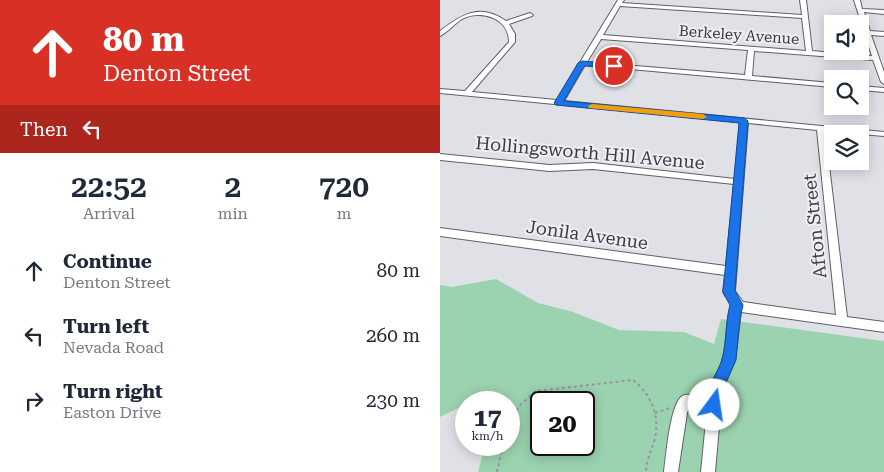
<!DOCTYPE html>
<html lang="en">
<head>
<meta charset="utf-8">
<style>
	body { margin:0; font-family:"Roboto Serif",serif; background:#f6f6f7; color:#1f2937; height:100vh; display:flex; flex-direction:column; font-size:19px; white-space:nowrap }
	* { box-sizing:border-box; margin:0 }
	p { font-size:16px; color:#747a83 }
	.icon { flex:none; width:28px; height:28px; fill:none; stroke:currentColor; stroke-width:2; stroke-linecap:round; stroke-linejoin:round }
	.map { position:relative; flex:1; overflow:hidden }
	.sheet { display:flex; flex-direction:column; background:#fff; width:440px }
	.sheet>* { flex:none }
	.guide { background:#d93025; color:#fff; overflow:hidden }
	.tools { position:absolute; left:384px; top:15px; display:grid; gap:10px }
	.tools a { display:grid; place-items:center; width:45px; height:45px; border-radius:0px; background:#fff; box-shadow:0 2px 12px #0003; font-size:25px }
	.speed { position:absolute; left:15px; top:391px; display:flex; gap:10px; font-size:25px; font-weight:700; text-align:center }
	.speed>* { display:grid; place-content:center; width:65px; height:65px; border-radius:50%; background:#fff; box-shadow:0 2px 12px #0003; line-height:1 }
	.speed small { font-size:12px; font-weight:400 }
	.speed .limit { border:2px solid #111; border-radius:8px; background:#fff; color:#111 }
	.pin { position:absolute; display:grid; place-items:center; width:42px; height:42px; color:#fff; margin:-21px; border:2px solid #fff; border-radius:50%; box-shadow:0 1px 5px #0007 }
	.me { position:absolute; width:55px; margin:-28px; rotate:14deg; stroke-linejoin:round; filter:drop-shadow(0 0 4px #0008) }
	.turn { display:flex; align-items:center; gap:18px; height:105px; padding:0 20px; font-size:22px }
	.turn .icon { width:65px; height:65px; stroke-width:2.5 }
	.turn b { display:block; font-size:35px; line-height:42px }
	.then { display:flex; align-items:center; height:48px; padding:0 20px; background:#0003; gap:10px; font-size:19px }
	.eta { display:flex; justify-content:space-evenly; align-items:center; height:85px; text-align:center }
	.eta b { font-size:30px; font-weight:600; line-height:35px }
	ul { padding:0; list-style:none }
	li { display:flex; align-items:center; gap:15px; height:65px; padding:0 20px }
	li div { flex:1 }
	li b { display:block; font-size:19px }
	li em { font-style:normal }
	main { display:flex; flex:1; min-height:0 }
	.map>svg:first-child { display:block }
	.green { fill:#9bd2af; fill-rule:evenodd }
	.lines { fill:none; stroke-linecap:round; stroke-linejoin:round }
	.minor-casing { stroke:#5f6065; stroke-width:2 }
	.path { stroke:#96979c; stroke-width:2; stroke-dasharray:3 3; stroke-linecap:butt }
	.minor { fill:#fff; fill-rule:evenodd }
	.route { fill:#1a73e8; stroke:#114b97 }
	.slow { fill:#f59e0b }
	.labels { text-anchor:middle; stroke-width:4; stroke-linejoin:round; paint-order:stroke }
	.far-street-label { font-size:15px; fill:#3b3c3e; stroke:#edeff5 }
	.street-label { font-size:18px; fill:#3b3c3e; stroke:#edeff5 }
</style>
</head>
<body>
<main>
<section class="sheet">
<div class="guide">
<div class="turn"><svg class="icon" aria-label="ahead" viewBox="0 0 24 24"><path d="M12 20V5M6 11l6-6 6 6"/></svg><div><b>80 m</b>Denton Street</div></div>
<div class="then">Then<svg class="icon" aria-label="left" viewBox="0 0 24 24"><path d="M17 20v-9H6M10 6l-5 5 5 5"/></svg></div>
</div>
<div class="eta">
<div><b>22:52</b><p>Arrival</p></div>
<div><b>2</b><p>min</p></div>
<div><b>720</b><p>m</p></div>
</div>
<ul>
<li><svg class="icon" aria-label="ahead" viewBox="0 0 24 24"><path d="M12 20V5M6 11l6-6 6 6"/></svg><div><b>Continue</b><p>Denton Street</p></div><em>80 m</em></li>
<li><svg class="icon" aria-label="left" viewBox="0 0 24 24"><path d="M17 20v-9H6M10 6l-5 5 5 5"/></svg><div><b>Turn left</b><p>Nevada Road</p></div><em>260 m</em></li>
<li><svg class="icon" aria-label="right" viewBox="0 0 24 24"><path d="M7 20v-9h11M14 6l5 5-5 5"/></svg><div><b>Turn right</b><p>Easton Drive</p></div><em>230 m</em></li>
</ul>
</section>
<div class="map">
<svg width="444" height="472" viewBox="0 0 444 472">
	<rect width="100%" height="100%" fill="#e0e1e7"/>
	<path class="green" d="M 56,279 L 98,303 L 133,312 L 179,330 L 244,332 L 274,344 L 281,319 L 444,341 L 444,472 L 38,472 L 45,445 L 69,445 L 69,402 L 33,401 L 0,417 L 0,285 L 12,287 ZM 101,402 L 144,402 L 144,445 L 101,445 Z"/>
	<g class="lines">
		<g class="minor-casing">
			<g id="minor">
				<path d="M 178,0 L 184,0 L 182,3 L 362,15 L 360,0 L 366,0 L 372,51 L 432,56 L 414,0 L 420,0 L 422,9 L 444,10 L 444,14 L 424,12 L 430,31 L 444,32 L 444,36 L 431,35 L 444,72 L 444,84 L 441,82 L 433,60 L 314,51 L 312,76 L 392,83 L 392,87 L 145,65 L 124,101 L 444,132 L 444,136 L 385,131 L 407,317 L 444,322 L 444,332 L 301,312 L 295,360 L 282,391 L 275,472 L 261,472 L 267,411 L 249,408 L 247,413 L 238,472 L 224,472 C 226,456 230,407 241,397 C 246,392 261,397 268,398 C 269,384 278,373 282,361 C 288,343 285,324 291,305 L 283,292 L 285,275 L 0,236 L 0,228 L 286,266 L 294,184 L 153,169 L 109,171 L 0,160 L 0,154 L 109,165 L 153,163 L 295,179 L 300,122 L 0,93 L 0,89 L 25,91 L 69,42 C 69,18 41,9 22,19 C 14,24 8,32 0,36 L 0,31 C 22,14 40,3 66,21 L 90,13 L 93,15 L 92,16 L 69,24 L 75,34 L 75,42 L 32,92 L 117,100 ZM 180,6 L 362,18 L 366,51 L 163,35 ZM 161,39 L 308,50 L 305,75 L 147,62 ZM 308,123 L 377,130 L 396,315 L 303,302 L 295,291 Z"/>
				<path d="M 420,86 L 444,88 L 444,92 L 420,90 Z"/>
			</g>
		</g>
		<g class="path">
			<path d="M 285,403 L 293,405"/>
			<path d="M 215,413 L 230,408"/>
			<path d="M 69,427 L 79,406 L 96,391 L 193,380 C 211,394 220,416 215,438 C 212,450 206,460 206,472"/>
			<path d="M 57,472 L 63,445"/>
		</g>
		<use href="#minor" class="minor"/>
	</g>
	<path class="route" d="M 142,61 L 174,64 L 178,66 L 174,68 L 144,66 L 124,101 L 304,118 L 308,121 L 295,291 L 303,305 L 300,318 L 296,360 L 282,391 L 279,410 L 274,412 L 268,410 C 260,391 278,376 282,359 C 287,342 285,323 290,305 L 283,292 L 299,123 L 116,105 L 114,103 L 138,63 Z"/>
	<path class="slow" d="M 152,104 L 263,114 L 267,117 L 263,119 L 149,108 L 148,106 Z"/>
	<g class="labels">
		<g class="far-street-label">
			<text transform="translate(299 35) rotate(4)" y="5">Berkeley Avenue</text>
		</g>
		<g class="street-label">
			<text transform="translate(150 153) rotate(5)" y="6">Hollingsworth Hill Avenue</text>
			<text transform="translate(375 226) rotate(-96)" y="6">Afton Street</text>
			<text transform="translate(147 235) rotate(8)" y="6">Jonila Avenue</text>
		</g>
	</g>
</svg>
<div class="tools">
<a><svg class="icon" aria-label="sound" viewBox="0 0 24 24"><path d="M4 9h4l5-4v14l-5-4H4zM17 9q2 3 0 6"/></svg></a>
<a><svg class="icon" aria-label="search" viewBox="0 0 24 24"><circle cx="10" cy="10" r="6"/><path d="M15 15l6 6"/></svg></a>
<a><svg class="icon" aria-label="layers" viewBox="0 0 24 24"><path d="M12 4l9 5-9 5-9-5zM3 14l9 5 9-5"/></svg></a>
</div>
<div class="speed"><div>17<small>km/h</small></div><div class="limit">20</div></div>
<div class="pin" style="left:174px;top:66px;background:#d93025"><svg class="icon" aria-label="arrive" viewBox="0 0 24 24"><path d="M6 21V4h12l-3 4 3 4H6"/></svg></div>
<svg class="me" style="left:274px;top:405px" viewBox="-20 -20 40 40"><circle r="19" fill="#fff"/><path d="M0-13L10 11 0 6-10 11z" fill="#1a73e8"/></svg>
</div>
</main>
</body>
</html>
